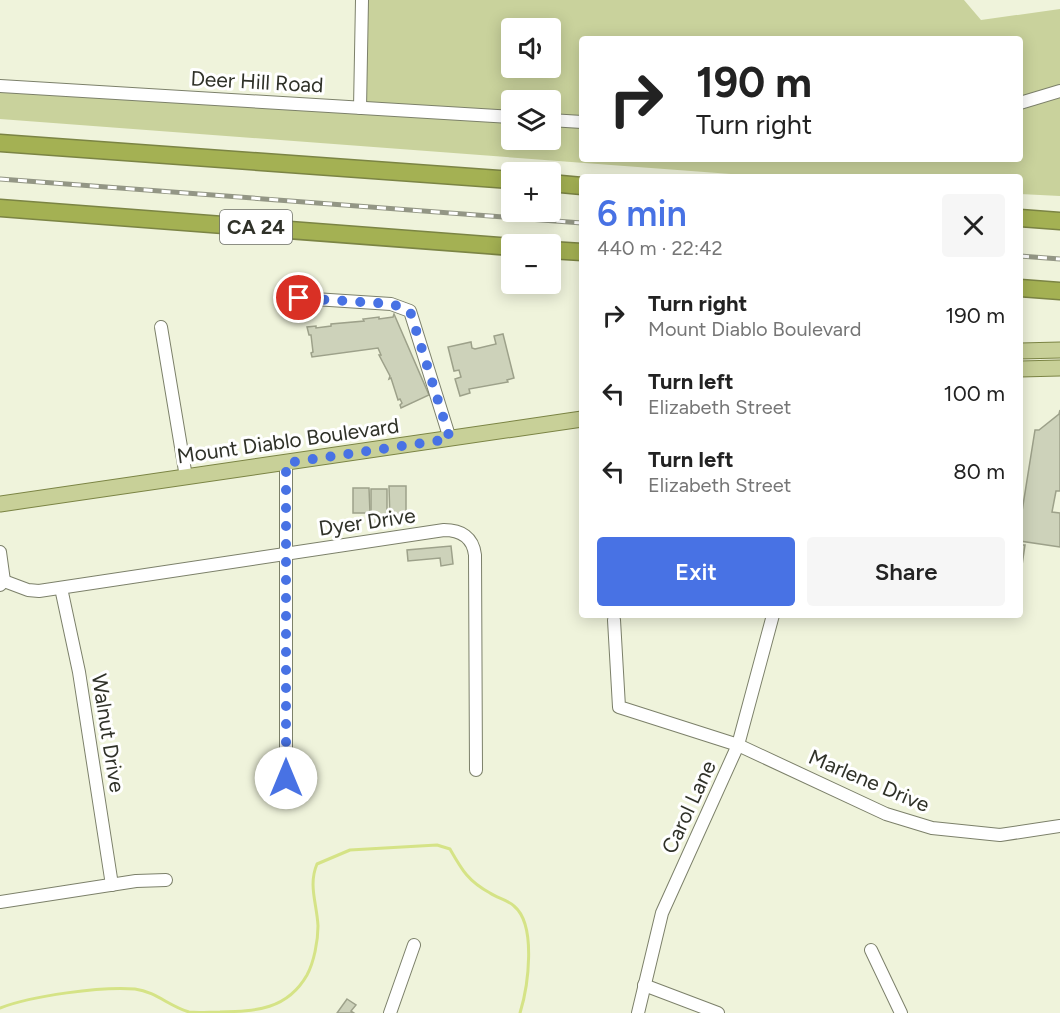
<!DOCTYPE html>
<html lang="en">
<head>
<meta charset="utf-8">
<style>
	body { margin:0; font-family:Figtree,sans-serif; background:#f6f6f6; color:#222; height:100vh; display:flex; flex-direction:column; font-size:22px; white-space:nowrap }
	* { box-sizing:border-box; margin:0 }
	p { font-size:20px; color:#767676 }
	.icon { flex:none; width:33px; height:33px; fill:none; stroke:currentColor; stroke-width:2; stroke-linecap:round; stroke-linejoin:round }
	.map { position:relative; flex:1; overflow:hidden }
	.drawer { position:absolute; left:579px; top:174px; width:444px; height:444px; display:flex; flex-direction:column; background:#fff; border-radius:6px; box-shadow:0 3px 15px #0003 }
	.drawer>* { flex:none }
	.hud { position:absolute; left:579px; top:36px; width:444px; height:126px; border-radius:6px; box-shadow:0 3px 15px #0003; background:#fff; color:#222; overflow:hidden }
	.controls { position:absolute; left:501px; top:18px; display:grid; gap:12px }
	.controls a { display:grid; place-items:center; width:60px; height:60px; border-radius:6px; background:#fff; box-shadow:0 3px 15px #0003; font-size:30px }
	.pin { position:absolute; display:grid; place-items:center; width:51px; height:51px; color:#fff; margin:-26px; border:3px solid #fff; border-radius:50%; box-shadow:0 2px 6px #0007 }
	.me { position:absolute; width:66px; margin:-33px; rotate:0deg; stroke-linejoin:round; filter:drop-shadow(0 0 4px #0008) }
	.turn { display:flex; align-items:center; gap:21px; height:126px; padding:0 18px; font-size:27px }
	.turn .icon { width:78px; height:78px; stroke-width:2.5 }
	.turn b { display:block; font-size:42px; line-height:51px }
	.round { display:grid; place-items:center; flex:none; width:63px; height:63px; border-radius:6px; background:#f6f6f6 }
	.summary { display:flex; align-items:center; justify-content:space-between; height:102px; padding:0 18px }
	h1 { font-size:36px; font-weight:600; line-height:45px; color:#4872e4 }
	.button { display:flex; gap:12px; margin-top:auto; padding:12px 18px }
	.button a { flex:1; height:69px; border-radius:6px; background:#4872e4; color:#fff; font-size:24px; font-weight:600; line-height:69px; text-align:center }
	.button a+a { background:#f6f6f6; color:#222 }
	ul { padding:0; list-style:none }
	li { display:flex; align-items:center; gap:18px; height:78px; padding:0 18px }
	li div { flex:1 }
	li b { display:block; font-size:22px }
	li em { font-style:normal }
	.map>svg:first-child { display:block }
	.green { fill:#c9d29c; fill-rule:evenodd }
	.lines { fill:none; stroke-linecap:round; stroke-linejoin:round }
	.stream { stroke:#d5e386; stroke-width:3 }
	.building { fill:#cdd2ba; stroke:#9da18a; stroke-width:1.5 }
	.minor-casing { stroke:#7c806a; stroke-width:14 }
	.major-casing { stroke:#7b8444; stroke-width:17 }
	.highway-casing { stroke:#7b8444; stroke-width:19 }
	.minor { stroke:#fff; stroke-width:12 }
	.major { stroke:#c8d098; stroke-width:15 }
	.highway { stroke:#a4b153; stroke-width:16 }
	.rail-casing { stroke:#939685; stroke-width:5 }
	.rail { stroke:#fff; stroke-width:3; stroke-dasharray:9; stroke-linecap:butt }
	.route { stroke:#4872e4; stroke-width:10; stroke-dasharray:0 18 }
	.labels { text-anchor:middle; stroke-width:6; stroke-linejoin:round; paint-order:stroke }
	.shield { fill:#fff; stroke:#6d6f68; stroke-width:1.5 }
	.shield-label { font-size:20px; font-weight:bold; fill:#2f3128 }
	.street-label { font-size:21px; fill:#2f3128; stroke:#fff }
</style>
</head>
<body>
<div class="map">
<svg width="1060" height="1013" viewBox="0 0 1060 1013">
	<rect width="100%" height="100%" fill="#eff3db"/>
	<path class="green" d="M 362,0 L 964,0 L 981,20 L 1060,9 L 1060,196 L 1020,194 L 1020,177 L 771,177 L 0,119 L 0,86 L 360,108 ZM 512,28 L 550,28 L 550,68 L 512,68 ZM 582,39 L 1020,39 L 1020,159 L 582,159 ZM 512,100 L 550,100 L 550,140 L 512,140 Z"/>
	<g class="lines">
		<path class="stream" d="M 0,1008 C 31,996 102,986 135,989 C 156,992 169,1006 189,1012 C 198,1013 210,1012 220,1012 C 256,1011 287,1010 307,975 C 314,962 318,941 318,926 C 317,904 308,885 317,864 L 350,850 L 437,845 L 450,849 C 462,870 468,881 490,893 C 497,898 508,900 514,906 C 537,925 528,987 520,1013"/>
	</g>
	<g class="building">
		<path d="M 394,314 L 429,395 L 401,408 L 400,405 L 402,403 L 400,399 L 398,400 L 391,378 L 389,379 L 390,376 L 379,355 L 381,355 L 378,348 L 312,357 L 311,353 L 313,352 L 311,335 L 309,335 L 307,327 L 316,326 L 316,328 L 331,326 L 331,324 L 364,321 L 363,319 L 379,317 L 379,319 L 393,317 Z"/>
		<path d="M 503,334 L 514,378 L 507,380 L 508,382 L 469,389 L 470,393 L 460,396 L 455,379 L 461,377 L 459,370 L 454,371 L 448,347 L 471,342 L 472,348 L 475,349 L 496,344 L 494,336 Z"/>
		<path d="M 1060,410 L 1060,491 L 1056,491 L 1052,512 L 1060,513 L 1060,547 L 1020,541 L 1020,524 L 1035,430 L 1039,430 L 1059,414 Z"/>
		<path d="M 389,486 L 406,486 L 406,522 L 390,522 Z"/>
		<path d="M 353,488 L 369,488 L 370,513 L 353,513 Z"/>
		<rect x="371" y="489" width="16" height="36"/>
		<path d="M 1020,545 L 1025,545 L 1021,572 L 1020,572 Z"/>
		<path d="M 451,546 L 453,564 L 441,566 L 440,558 L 408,561 L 407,550 Z"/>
		<path d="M 347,999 L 356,1005 L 351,1011 L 354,1013 L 337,1013 Z"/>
	</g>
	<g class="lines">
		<g class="minor-casing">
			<g id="minor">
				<path d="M 0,86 L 512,117"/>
				<path d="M 1020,103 L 1060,91"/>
				<path d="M 360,108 L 362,0"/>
				<path d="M 550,120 L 582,122"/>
				<path d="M 299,298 L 391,304 L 410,311 L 450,439"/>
				<path d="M 161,327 L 186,477"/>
				<path d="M 286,463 L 286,778"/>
				<path d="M 0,552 L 4,581 L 0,585"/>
				<path d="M 4,581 L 28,590 L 39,591 L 444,530 C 461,530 473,537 475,555 L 476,770"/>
				<path d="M 61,588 L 79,672 L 112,885"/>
				<path d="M 614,620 L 619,707 L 738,745 L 886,814 L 932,828 L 1000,835 L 1060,826"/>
				<path d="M 0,902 L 136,881 L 166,880"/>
				<path d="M 871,950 L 901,1013"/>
				<path d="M 644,985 L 718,1013"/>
				<path d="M 390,1013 L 414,945"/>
				<path d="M 638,1013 L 662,913 L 738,745 L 773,615"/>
			</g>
		</g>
		<g class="major-casing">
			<g id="major">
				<path d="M 1020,351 L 1060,350"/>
				<path d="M 1020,369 L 1060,368"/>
				<path d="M 0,504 L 582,419"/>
			</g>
		</g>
		<g class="highway-casing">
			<g id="highway">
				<path d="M 0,143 L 512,180"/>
				<path d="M 550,183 L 582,186"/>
				<path d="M 0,208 L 512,247"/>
				<path d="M 1020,218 L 1060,221"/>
				<path d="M 550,250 L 582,252"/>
				<path d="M 1020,288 L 1060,291"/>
			</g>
		</g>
		<use href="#minor" class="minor"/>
		<use href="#major" class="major"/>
		<use href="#highway" class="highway"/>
		<g class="rail-casing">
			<g id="rail">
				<path d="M 0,179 L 582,223"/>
				<path d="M 1020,256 L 1060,259"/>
			</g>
		</g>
		<use href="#rail" class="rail"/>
	</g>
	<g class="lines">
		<path class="route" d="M 286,778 L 286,463 L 450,439 L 410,311 L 392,304 L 299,298"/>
	</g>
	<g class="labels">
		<rect class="shield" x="220" y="210" width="72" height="34" rx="4.5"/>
		<g class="shield-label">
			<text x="256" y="234">CA 24</text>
		</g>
		<g class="street-label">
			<text transform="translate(257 82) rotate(3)" y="7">Deer Hill Road</text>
			<text transform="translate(288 441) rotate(-8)" y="7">Mount Diablo Boulevard</text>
			<text transform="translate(367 522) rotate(-8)" y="7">Dyer Drive</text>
			<text transform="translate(108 733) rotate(81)" y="7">Walnut Drive</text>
			<text transform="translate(869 781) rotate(23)" y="7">Marlene Drive</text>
			<text transform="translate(689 807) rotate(-65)" y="7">Carol Lane</text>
		</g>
	</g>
</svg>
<div class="controls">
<a><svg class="icon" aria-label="sound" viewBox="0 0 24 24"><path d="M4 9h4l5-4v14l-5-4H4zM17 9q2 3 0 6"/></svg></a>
<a><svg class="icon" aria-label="layers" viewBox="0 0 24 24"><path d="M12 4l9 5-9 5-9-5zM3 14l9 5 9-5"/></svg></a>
<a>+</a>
<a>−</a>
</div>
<div class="pin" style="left:299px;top:298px;background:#d93025"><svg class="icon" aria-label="arrive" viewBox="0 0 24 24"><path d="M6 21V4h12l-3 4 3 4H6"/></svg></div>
<svg class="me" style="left:286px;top:778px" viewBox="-20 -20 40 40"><circle r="19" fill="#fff"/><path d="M0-13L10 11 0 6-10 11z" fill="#4872e4"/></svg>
<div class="hud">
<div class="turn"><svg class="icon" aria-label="right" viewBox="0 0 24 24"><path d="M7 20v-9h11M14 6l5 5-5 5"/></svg><div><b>190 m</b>Turn right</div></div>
</div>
<section class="drawer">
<div class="summary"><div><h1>6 min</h1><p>440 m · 22:42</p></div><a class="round"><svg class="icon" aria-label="close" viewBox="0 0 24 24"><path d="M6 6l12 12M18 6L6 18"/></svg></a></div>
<ul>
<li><svg class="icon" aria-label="right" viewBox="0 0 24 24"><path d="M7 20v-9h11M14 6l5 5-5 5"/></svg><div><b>Turn right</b><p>Mount Diablo Boulevard</p></div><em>190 m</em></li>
<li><svg class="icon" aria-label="left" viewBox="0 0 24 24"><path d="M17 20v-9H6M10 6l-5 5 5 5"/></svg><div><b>Turn left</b><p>Elizabeth Street</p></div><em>100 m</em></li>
<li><svg class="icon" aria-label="left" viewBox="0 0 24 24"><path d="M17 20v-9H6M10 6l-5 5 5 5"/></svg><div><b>Turn left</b><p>Elizabeth Street</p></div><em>80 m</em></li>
</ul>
<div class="button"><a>Exit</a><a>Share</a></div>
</section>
</div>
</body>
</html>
